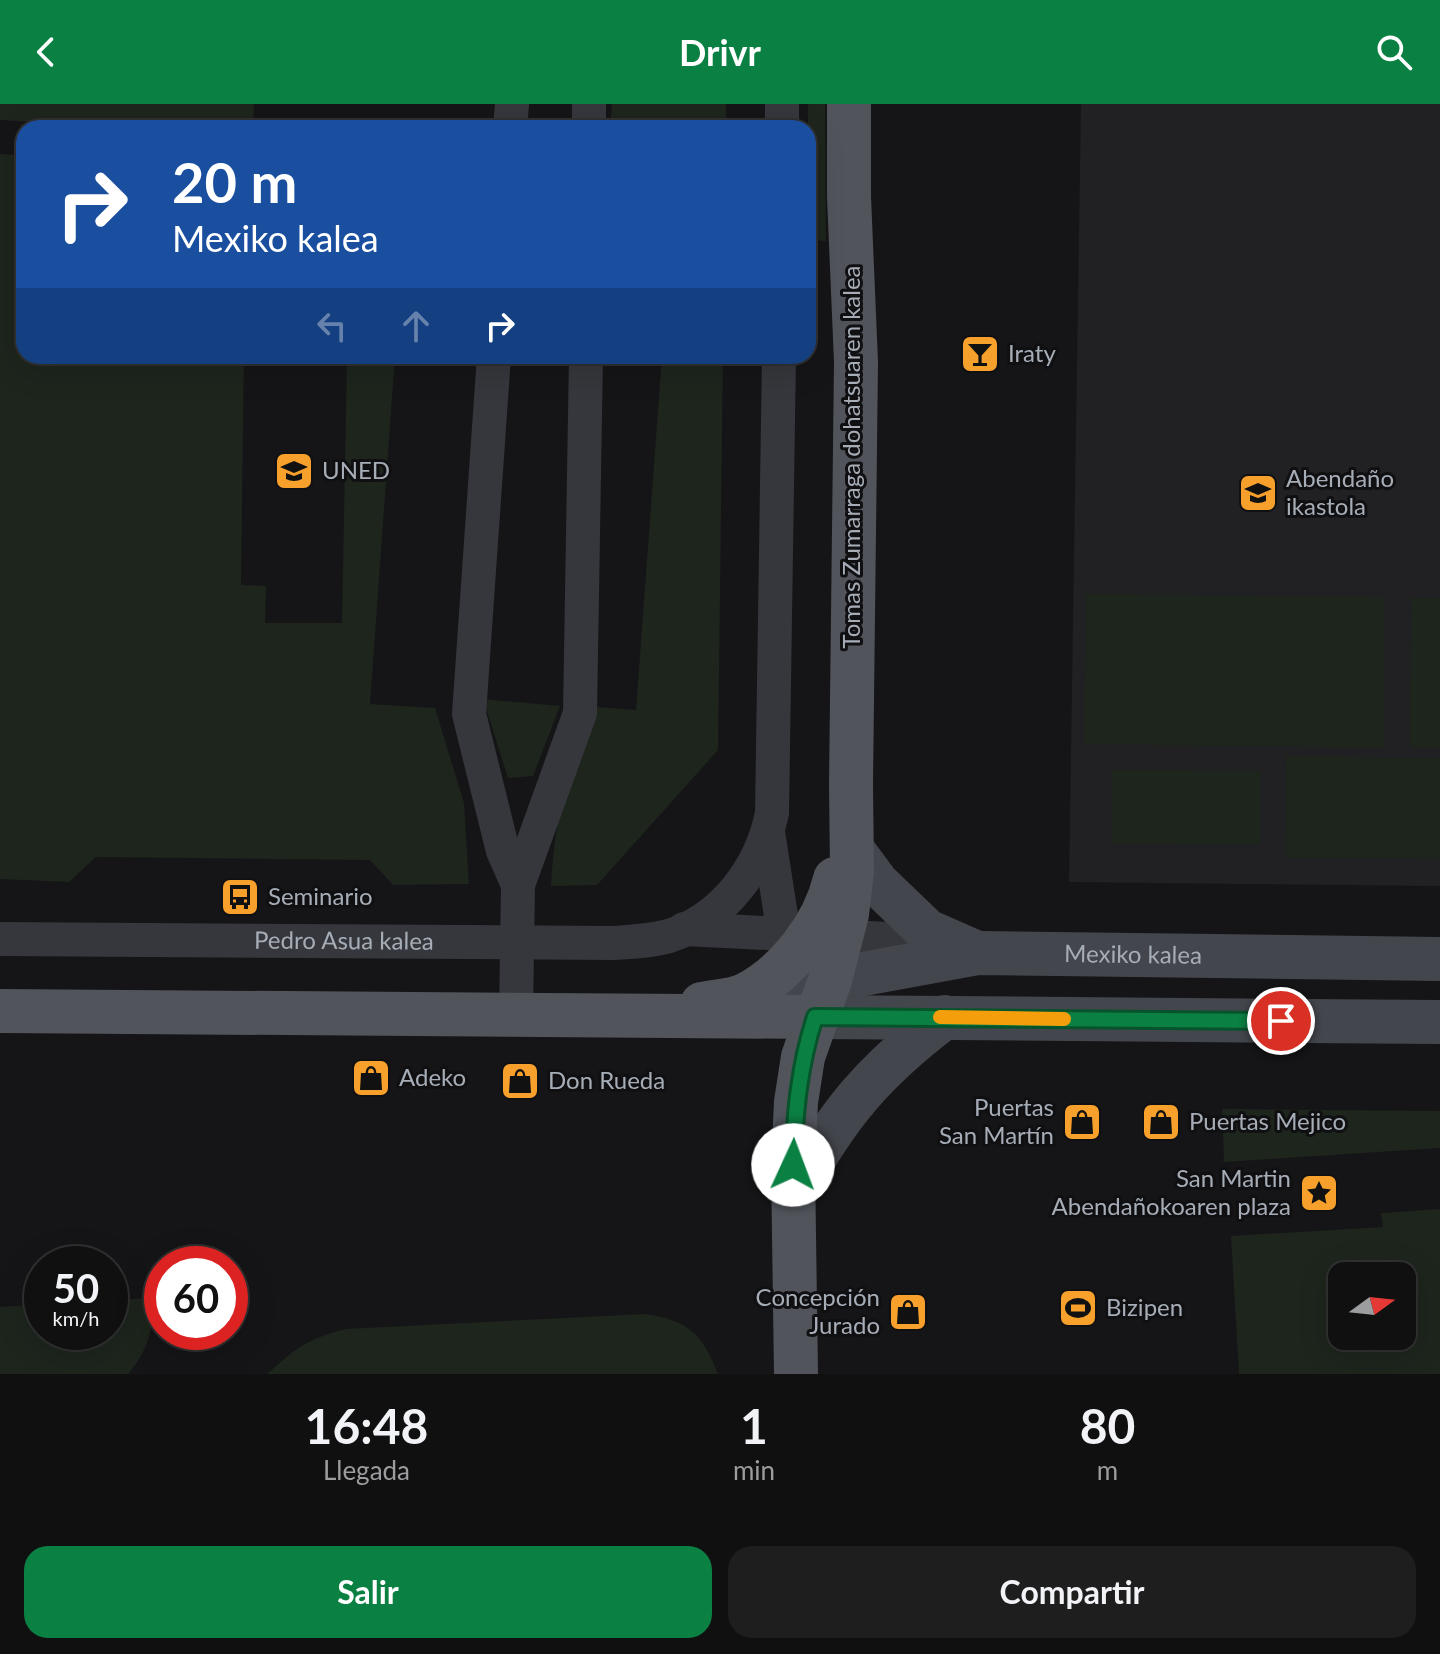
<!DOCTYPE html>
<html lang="es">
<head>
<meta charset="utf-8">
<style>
	body { margin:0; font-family:Lato,sans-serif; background:#1e1e1f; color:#f1f3f6; height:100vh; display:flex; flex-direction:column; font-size:30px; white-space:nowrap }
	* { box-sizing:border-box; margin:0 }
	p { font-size:26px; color:#9c9d9f }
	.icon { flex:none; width:44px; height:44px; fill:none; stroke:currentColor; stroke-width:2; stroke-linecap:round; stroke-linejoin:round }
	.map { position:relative; height:1270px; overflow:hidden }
	.drawer { display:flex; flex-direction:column; background:#101011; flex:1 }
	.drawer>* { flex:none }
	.top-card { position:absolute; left:16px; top:16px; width:800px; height:244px; border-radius:24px; box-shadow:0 8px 32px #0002,0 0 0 2px #303031; background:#1a4fa0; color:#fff; overflow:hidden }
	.needle { width:52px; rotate:75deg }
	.buttons { position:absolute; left:1328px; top:1158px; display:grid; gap:16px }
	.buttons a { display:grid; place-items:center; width:88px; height:88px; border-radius:16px; background:#101011; box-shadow:0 8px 32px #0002,0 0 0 2px #303031; font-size:40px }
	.speed { position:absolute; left:24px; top:1142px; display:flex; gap:16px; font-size:40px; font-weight:700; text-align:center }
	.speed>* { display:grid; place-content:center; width:104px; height:104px; border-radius:50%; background:#101011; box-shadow:0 8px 32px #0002,0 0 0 2px #303031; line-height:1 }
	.speed small { font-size:20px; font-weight:400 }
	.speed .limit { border:12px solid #d22; background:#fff; color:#111 }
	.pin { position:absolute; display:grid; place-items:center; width:68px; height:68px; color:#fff; margin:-34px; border:4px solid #fff; border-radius:50%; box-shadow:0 2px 8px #0007 }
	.me { position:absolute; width:88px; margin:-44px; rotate:2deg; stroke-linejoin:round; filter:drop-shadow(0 0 6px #0008) }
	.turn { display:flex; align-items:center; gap:28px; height:168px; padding:0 24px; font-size:36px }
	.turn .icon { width:104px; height:104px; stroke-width:2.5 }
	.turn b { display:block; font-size:56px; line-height:68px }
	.lanes { display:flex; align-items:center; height:76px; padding:0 24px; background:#0003; justify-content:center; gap:40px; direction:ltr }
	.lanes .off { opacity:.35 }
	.eta { display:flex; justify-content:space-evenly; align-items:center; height:136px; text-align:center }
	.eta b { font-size:48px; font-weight:700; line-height:56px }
	.primary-button { display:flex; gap:16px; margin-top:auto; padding:16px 24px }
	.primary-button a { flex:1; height:92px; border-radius:24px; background:#0b8043; color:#fff; font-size:32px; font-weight:700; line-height:92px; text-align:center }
	.primary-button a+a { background:#1e1e1f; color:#f1f3f6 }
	header { display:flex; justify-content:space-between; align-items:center; height:104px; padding:0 24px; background:#0b8043; color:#fff; font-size:36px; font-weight:700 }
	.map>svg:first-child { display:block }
	.built { fill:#212124 }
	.green { fill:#1d251d; fill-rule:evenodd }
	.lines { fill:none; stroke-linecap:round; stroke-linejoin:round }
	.lane { stroke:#36373c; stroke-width:34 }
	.secondary { stroke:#43464c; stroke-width:44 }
	.primary { stroke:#51545b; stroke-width:44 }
	.route-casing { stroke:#07532c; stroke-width:20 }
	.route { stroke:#0b8043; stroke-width:14 }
	.slow { stroke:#f59e0b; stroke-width:14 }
	.labels { text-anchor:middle; stroke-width:6; stroke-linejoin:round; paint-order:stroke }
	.poi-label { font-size:24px; fill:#a6adb7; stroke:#101012; text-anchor:start }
	.street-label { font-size:24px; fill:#a6adb7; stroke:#101012 }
</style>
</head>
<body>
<header><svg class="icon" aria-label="back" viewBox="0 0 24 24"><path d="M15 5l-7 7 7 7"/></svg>Drivr<svg class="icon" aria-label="search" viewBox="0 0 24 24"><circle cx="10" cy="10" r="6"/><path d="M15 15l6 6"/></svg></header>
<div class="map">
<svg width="1440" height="1270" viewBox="0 0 1440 1270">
	<rect width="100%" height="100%" fill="#151517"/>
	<path class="built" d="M 1081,0 L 1440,0 L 1440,782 L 1069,778 Z"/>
	<g class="green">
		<path d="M 0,0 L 254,0 L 253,24 L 138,24 L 0,16 Z"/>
		<path d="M 612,0 L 726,0 L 726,24 L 610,24 Z"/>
		<path d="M 808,0 L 825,0 L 826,137 L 808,136 Z"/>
		<path d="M 0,50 L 24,51 L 24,252 L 244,252 L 241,481 L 266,482 L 265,519 L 342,519 L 347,252 L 395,252 L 370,600 L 435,604 L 464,699 L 469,780 L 393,781 L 370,756 L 96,753 L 69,778 L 0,775 Z"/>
		<path d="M 662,252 L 723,252 L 718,646 L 597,781 L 551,782 C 554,716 568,662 597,603 L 636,606 Z"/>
		<path d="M 1086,490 L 1385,493 L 1384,644 L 1084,640 Z"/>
		<path d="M 1411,494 L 1440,494 L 1440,644 L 1410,644 Z"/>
		<path d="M 483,595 L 560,602 L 533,672 L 508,674 Z"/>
		<path d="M 1286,652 L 1440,654 L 1440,755 L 1285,754 Z"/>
		<path d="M 1112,666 L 1261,667 L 1261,741 L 1111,740 Z"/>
		<path d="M 1222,1005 L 1440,1007 L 1440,1044 L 1224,1058 Z"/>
		<path d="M 1440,1105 L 1440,1270 L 1239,1270 L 1231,1132 L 1383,1123 L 1381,1109 ZM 1342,1172 L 1402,1172 L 1402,1232 L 1342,1232 Z"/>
		<path d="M 151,1194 C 156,1222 147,1248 128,1270 L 0,1270 L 0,1203 L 42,1200 L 42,1228 L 110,1228 L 110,1196 Z"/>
		<path d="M 644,1210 C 688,1216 702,1229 718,1270 L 267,1270 C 297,1243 307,1235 346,1225 Z"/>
	</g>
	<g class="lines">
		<g class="lane">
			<path d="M 510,24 L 512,0"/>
			<path d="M 589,24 L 589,0"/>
			<path d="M 782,24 L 782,0"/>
			<path d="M 494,252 L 469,610 L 503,747 L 518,781 L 516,911"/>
			<path d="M 768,728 L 787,850"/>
			<path d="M 518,781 L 580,609 L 586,252"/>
			<path d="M 684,825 L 950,838"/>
			<path id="s1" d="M 0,835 L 613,839 C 632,838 651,837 669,832 C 724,814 761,764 772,709 L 779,252"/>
		</g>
		<g class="secondary">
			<path d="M 852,745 L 878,780 L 927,827 L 977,849"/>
			<path id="s2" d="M 743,892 L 977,849 L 1440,855"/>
			<path d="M 815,913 L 1440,918"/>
			<path d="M 795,1088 C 838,1009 874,967 945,913"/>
		</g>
		<g class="primary">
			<path d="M 702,900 C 715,897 733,897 745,891 C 788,869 824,821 835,775"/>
			<path d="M 0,907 L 815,913"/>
			<path d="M 796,1270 L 793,1061 L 796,998 L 803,953 L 830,876 L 847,810 L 852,767 L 851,680 L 856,258 L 849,93 L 849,0"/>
		</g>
	</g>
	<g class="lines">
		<g class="route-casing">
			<path id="route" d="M 793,1061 C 795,1009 799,962 815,913 L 1281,917"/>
		</g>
		<use href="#route" class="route"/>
		<path class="slow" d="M 940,913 L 1064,915"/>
	</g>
	<defs>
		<g id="bar-square" transform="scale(2)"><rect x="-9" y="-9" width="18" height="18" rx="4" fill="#f7a02c" stroke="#101012"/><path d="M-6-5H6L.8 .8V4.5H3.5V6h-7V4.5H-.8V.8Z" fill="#111"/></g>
		<g id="university-square" transform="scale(2)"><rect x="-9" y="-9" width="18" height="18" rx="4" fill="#f7a02c" stroke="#101012"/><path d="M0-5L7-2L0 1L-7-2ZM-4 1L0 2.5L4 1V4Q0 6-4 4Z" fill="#111"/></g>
		<g id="school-square" transform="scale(2)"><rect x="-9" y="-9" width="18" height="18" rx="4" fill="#f7a02c" stroke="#101012"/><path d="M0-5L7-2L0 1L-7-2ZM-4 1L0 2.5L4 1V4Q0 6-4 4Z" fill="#111"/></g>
		<g id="bus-square" transform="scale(2)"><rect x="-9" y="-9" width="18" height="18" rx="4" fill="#f7a02c" stroke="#101012"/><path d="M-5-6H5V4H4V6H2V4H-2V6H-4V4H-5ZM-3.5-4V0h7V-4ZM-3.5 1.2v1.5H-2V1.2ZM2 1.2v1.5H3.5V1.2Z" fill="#111"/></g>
		<g id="shop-square" transform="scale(2)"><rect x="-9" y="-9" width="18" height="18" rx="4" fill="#f7a02c" stroke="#101012"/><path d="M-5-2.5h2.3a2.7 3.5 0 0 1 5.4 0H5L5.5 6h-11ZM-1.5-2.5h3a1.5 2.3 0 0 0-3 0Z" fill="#111"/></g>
		<g id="sight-square" transform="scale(2)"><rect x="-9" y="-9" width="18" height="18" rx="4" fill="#f7a02c" stroke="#101012"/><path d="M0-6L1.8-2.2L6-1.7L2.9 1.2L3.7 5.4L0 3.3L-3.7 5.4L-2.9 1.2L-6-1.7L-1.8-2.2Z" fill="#111"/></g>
		<g id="stadium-square" transform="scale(2)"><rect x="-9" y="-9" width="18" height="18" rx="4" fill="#f7a02c" stroke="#101012"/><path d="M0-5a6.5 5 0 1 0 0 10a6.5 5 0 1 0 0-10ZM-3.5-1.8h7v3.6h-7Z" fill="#111"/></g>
	</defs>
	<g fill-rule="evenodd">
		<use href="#bar-square" x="980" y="250"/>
		<use href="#university-square" x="294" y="367"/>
		<use href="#school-square" x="1258" y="389"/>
		<use href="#bus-square" x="240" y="793"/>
		<use href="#shop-square" x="371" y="974"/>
		<use href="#shop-square" x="520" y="977"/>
		<use href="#shop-square" x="1082" y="1018"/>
		<use href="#shop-square" x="1161" y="1018"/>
		<use href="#sight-square" x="1319" y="1089"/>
		<use href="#stadium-square" x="1078" y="1204"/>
		<use href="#shop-square" x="908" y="1208"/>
	</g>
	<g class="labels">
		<g class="poi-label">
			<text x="1008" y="258">Iraty</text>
			<text x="322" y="375">UNED</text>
			<text x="1286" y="383">Abendaño<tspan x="1286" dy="28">ikastola</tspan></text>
			<text x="268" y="801">Seminario</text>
			<text x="399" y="982">Adeko</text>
			<text x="548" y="985">Don Rueda</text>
			<text x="1054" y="1012" text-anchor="end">Puertas<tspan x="1054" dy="28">San Martín</tspan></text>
			<text x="1189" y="1026">Puertas Mejico</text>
			<text x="1291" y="1083" text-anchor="end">San Martin<tspan x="1291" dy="28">Abendañokoaren plaza</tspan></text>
			<text x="880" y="1202" text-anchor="end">Concepción<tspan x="880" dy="28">Jurado</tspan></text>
			<text x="1106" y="1212">Bizipen</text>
		</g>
		<g class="street-label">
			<text transform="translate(852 353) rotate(-90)" y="8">Tomas Zumarraga dohatsuaren kalea</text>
			<text dy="8" stroke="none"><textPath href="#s1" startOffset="344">Pedro Asua kalea</textPath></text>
			<text dy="8" stroke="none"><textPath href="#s2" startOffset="394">Mexiko kalea</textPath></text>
		</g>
	</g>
</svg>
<div class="buttons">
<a><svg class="needle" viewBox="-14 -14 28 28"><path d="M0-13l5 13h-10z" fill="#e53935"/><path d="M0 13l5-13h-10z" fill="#9c9d9f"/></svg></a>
</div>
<div class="speed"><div>50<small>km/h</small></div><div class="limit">60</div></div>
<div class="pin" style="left:1281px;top:917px;background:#d93025"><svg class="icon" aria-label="arrive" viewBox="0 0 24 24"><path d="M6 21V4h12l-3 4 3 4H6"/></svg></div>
<svg class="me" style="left:793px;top:1061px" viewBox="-20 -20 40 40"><circle r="19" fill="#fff"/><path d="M0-13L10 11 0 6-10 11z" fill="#0b8043"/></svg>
<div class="top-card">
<div class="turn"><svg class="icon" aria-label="right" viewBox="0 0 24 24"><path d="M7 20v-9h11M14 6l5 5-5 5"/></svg><div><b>20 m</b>Mexiko kalea</div></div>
<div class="lanes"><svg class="icon off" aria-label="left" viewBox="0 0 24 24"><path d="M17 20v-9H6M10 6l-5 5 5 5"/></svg><svg class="icon off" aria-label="ahead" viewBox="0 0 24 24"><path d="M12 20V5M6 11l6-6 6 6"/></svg><svg class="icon" aria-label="right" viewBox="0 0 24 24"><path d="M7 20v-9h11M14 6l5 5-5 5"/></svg></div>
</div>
</div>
<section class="drawer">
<div class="eta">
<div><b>16:48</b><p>Llegada</p></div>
<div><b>1</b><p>min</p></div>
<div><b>80</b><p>m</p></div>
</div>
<div class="primary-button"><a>Salir</a><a>Compartir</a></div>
</section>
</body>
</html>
